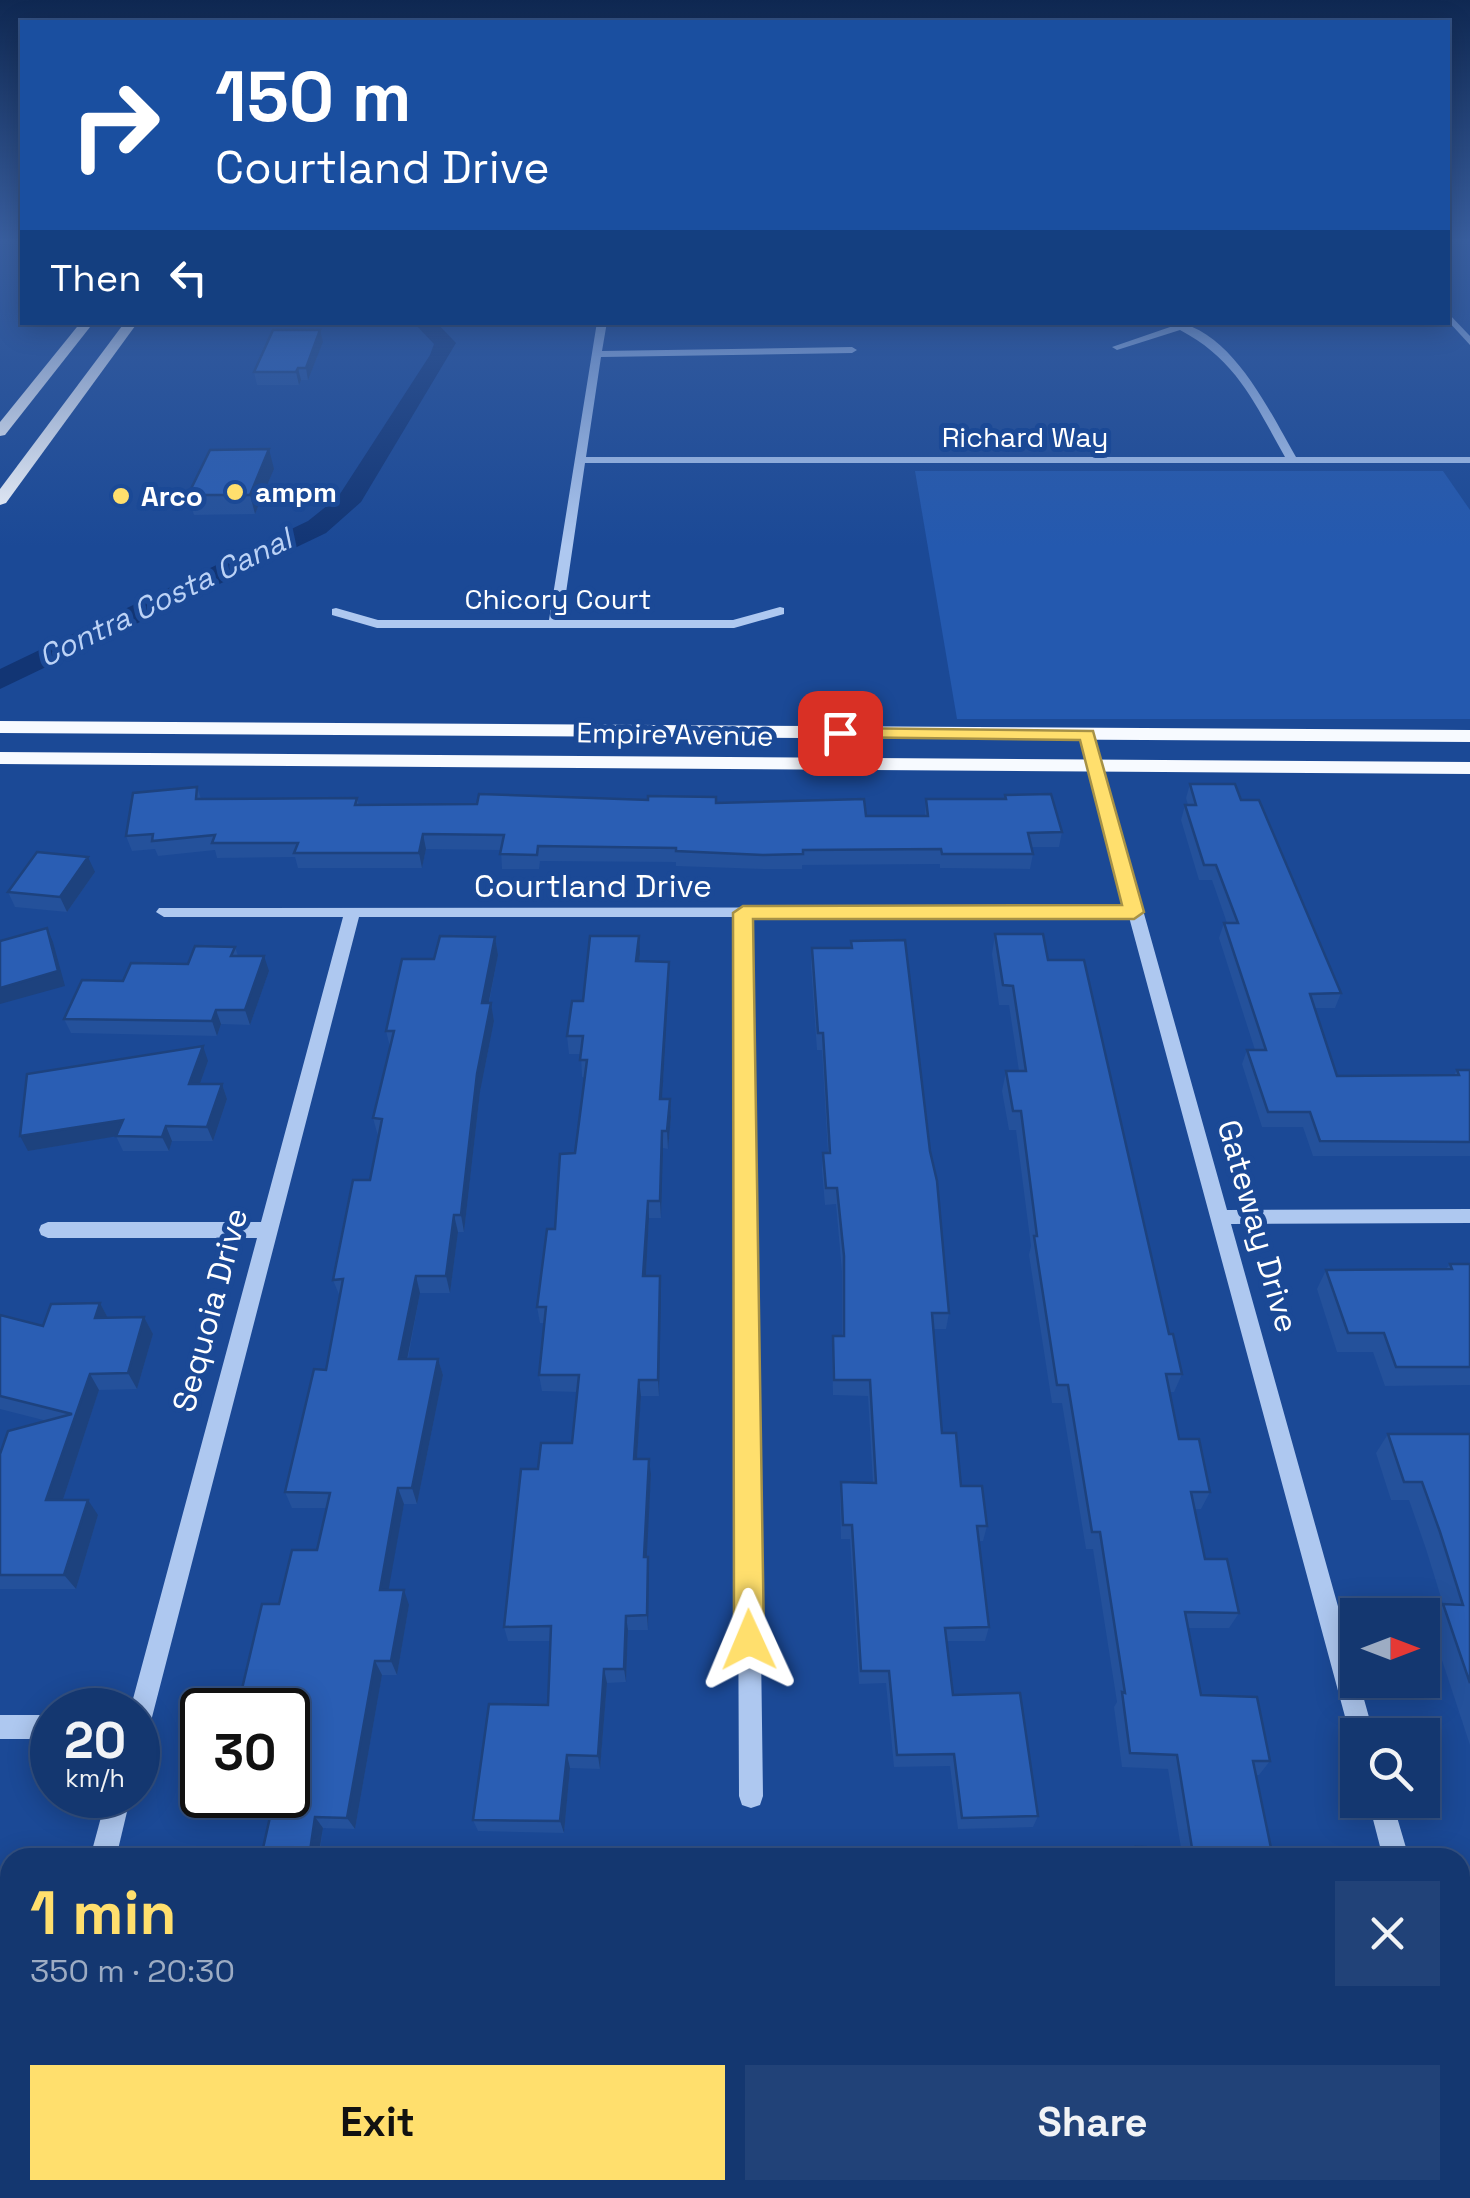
<!DOCTYPE html>
<html lang="en">
<head>
<meta charset="utf-8">
<style>
	body { margin:0; font-family:"Space Grotesk",sans-serif; background:#214278; color:#f1f3f6; height:100vh; display:flex; flex-direction:column; font-size:38px; white-space:nowrap }
	* { box-sizing:border-box; margin:0 }
	p { font-size:32px; color:#9dacc3 }
	.icon { flex:none; width:55px; height:55px; fill:none; stroke:currentColor; stroke-width:2; stroke-linecap:round; stroke-linejoin:round }
	.map { position:relative; flex:1; overflow:hidden }
	.drawer { position:absolute; left:0px; top:1848px; width:1470px; height:352px; display:flex; flex-direction:column; background:#143770; border-radius:30px 30px 0 0; box-shadow:0 5px 25px #0003,0 0 0 2px #335183 }
	.drawer>* { flex:none }
	.top-card { position:absolute; left:20px; top:20px; width:1430px; height:305px; border-radius:0px; box-shadow:0 5px 25px #0003,0 0 0 2px #335183; background:#1a4fa0; color:#fff; overflow:hidden }
	.needle { width:65px; rotate:90deg }
	.controls { position:absolute; left:1340px; top:1598px; display:grid; gap:20px }
	.controls a { display:grid; place-items:center; width:100px; height:100px; border-radius:0px; background:#143770; box-shadow:0 5px 25px #0003,0 0 0 2px #335183; font-size:50px }
	.speed { position:absolute; left:30px; top:1688px; display:flex; gap:20px; font-size:50px; font-weight:700; text-align:center }
	.speed>* { display:grid; place-content:center; width:130px; height:130px; border-radius:50%; background:#143770; box-shadow:0 5px 25px #0003,0 0 0 2px #335183; line-height:1 }
	.speed small { font-size:25px; font-weight:400 }
	.speed .limit { border:5px solid #111; border-radius:15px; background:#fff; color:#111 }
	.pin { position:absolute; display:grid; place-items:center; width:85px; height:85px; color:#fff; margin:-42px; border-radius:20px; box-shadow:0 5px 15px #0006 }
	.me { position:absolute; width:110px; margin:-55px; rotate:359deg; stroke-linejoin:round; filter:drop-shadow(0 0 8px #0008) }
	.turn { display:flex; align-items:center; gap:35px; height:210px; padding:0 30px; font-size:45px }
	.turn .icon { width:130px; height:130px; stroke-width:2.5 }
	.turn b { display:block; font-size:70px; line-height:85px }
	.then { display:flex; align-items:center; height:95px; padding:0 30px; background:#0003; gap:20px; font-size:38px }
	.round { display:grid; place-items:center; flex:none; width:105px; height:105px; border-radius:0px; background:#214278 }
	.summary { display:flex; align-items:center; justify-content:space-between; height:170px; padding:0 30px }
	h1 { font-size:60px; font-weight:700; line-height:75px; color:#ffdf6d }
	.action { display:flex; gap:20px; margin-top:auto; padding:20px 30px }
	.action a { flex:1; height:115px; border-radius:0px; background:#ffdf6d; color:#111; font-size:40px; font-weight:700; line-height:115px; text-align:center }
	.action a+a { background:#214278; color:#f1f3f6 }
	.map>svg:first-child { display:block }
	.green { fill:#2459af }
	.lines { fill:none; stroke-linecap:round; stroke-linejoin:round }
	.canal { fill:#123574; fill-rule:evenodd }
	.minor { fill:#aec8f0; fill-rule:evenodd }
	.major { fill:#f7faff; fill-rule:evenodd }
	.wall { fill:#24519b }
	.shaded-wall { fill:#1d427e }
	.building { fill:#2a5eb4; stroke:#1d427e; stroke-width:2.5 }
	.route { fill:#ffdf6d; stroke:#a69147; stroke-width:2.5 }
	.poi-dot { fill:#ffdf6d; stroke:#1b4996; stroke-width:4 }
	.labels { text-anchor:middle; stroke-width:10; stroke-linejoin:round; paint-order:stroke }
	.far-street-label { font-size:28px; fill:#fff; stroke:#1b4996 }
	.far-poi-label { font-size:28px; font-weight:bold; fill:#fff; stroke:#1b4996; text-anchor:start }
	.far-water-label { font-size:30px; font-style:italic; fill:#bbd2f6; stroke:#1b4996 }
	.street-label { font-size:32px; fill:#fff; stroke:#1b4996 }
</style>
</head>
<body>
<div class="map">
<svg width="1470" height="2198" viewBox="0 0 1470 2198">
	<rect width="100%" height="100%" fill="#1b4996"/>
	<path class="green" d="M 915,471 L 1443,471 L 1470,510 L 1470,719 L 957,719 Z"/>
	<g class="lines">
		<path class="canal" d="M 413,322 L 436,322 L 456,343 L 361,502 L 326,533 L 0,689 L 0,669 L 308,521 L 338,497 L 430,355 L 434,344 Z"/>
		<g class="minor">
			<path d="M 1448,313 L 1470,336 L 1470,345 L 1448,321 Z"/>
			<path d="M 597,322 L 607,322 L 602,351 L 852,347 L 857,350 L 852,353 L 601,357 L 586,457 L 1285,457 C 1255,404 1237,360 1180,330 L 1117,350 L 1112,347 L 1173,326 L 1168,322 C 1228,322 1270,412 1296,457 L 1470,457 L 1470,463 L 585,463 L 562,620 L 733,620 L 780,607 L 784,608 L 784,614 L 734,628 L 377,628 L 332,615 L 332,609 L 336,608 L 378,620 L 549,620 Z"/>
			<path d="M 1087,731 L 1094,735 L 1227,1210 L 1470,1209 L 1470,1223 L 1231,1224 L 1374,1735 L 1358,1735 L 1358,1745 L 1353,1744 L 1350,1735 L 1129,917 L 751,917 L 763,1796 L 760,1805 L 751,1808 L 742,1805 L 739,1796 L 735,917 L 359,917 L 150,1725 L 147,1734 L 138,1737 L 138,1710 L 130,1710 L 257,1238 L 48,1238 L 41,1235 L 39,1230 L 41,1225 L 48,1222 L 261,1222 L 343,917 L 164,917 L 156,912 L 159,908 L 1127,907 L 1080,735 Z"/>
			<rect x="0" y="1715" width="52" height="24"/>
			<path d="M 107,1795 L 131,1795 L 116,1858 L 90,1858 Z"/>
			<path d="M 1368,1800 L 1392,1800 L 1409,1858 L 1383,1858 Z"/>
			<path d="M 1460,2078 L 1470,2082 L 1470,2142 L 1460,2138 Z"/>
			<path d="M 10,2178 L 10,2190 L 30,2190 L 28,2198 L 0,2198 L 5,2180 Z"/>
		</g>
		<g class="major">
			<path d="M 81,322 L 94,322 L 5,435 L 0,436 L 0,422 Z"/>
			<path d="M 125,322 L 138,322 L 6,503 L 0,505 L 0,489 Z"/>
			<path d="M 0,721 L 1470,730 L 1470,742 L 0,733 Z"/>
			<path d="M 0,752 L 1470,762 L 1470,774 L 0,764 Z"/>
		</g>
	</g>
	<g class="wall">
		<path d="M 323,342 L 308,380 L 301,380 L 299,385 L 257,385 L 254,372 Z"/>
		<path d="M 274,469 L 255,514 L 194,515 L 188,495 Z"/>
		<path d="M 1190,784 L 1241,800 L 1341,993 L 1335,1008 L 1315,1008 L 1337,1076 L 1454,1075 L 1457,1070 L 1470,1069 L 1470,1156 L 1313,1156 L 1303,1127 L 1262,1127 L 1242,1064 L 1247,1050 L 1255,1050 L 1219,938 L 1224,923 L 1227,923 L 1212,880 L 1199,880 L 1181,820 L 1185,805 L 1188,805 L 1186,798 Z"/>
		<path d="M 197,787 L 201,799 L 357,798 L 359,805 L 716,803 L 866,816 L 925,816 L 926,799 L 1005,799 L 1005,795 L 1062,832 L 1059,847 L 1031,847 L 1033,854 L 1030,869 L 940,868 L 940,864 L 802,865 L 802,869 L 763,869 L 676,866 L 676,862 L 540,861 L 539,869 L 502,869 L 501,850 L 426,849 L 422,868 L 298,868 L 295,857 L 217,858 L 215,850 L 158,856 L 155,849 L 132,851 L 126,836 Z"/>
		<path d="M 95,872 L 67,912 L 15,907 L 8,892 Z"/>
		<path d="M 995,934 L 1048,960 L 1182,1374 L 1174,1392 L 1170,1392 L 1179,1439 L 1210,1492 L 1201,1509 L 1195,1509 L 1205,1559 L 1239,1613 L 1229,1628 L 1188,1628 L 1201,1695 L 1270,1761 L 1259,1775 L 1256,1775 L 1271,1848 L 1286,1858 L 1129,1858 L 1136,1847 L 1181,1848 L 1168,1769 L 1122,1767 L 1114,1707 L 1117,1702 L 1093,1549 L 1086,1549 L 1062,1403 L 1052,1403 L 1029,1255 L 1031,1246 L 1016,1130 L 1009,1130 L 1002,1091 L 1006,1071 L 1019,1071 L 1009,1005 L 999,1005 L 992,954 Z"/>
		<path d="M 495,937 L 498,955 L 489,1003 L 491,1003 L 494,1021 L 480,1092 L 464,1232 L 458,1232 L 450,1293 L 420,1293 L 408,1359 L 438,1359 L 443,1375 L 417,1504 L 404,1504 L 388,1590 L 409,1605 L 397,1675 L 382,1675 L 355,1829 L 323,1828 L 319,1858 L 243,1858 L 261,1857 L 288,1795 L 279,1604 L 317,1550 L 326,1508 L 292,1508 L 285,1492 L 326,1370 L 340,1297 L 333,1280 L 370,1180 L 378,1136 L 373,1118 L 390,1047 L 386,1031 L 434,959 Z"/>
		<path d="M 851,941 L 949,1313 L 946,1329 L 933,1329 L 942,1433 L 961,1486 L 987,1526 L 983,1541 L 979,1541 L 989,1627 L 985,1641 L 946,1641 L 953,1695 L 1038,1816 L 1033,1827 L 958,1829 L 950,1766 L 894,1767 L 886,1683 L 859,1684 L 850,1539 L 841,1539 L 840,1497 L 841,1482 L 873,1483 L 868,1396 L 833,1395 L 832,1352 L 833,1336 L 842,1336 L 842,1272 L 836,1204 L 825,1205 L 822,1170 L 823,1153 L 828,1153 L 822,1050 L 817,1050 L 811,965 L 812,948 L 850,948 Z"/>
		<path d="M 235,947 L 238,956 L 269,971 L 250,1025 L 221,1024 L 217,1036 L 71,1033 L 64,1019 L 123,981 L 188,964 Z"/>
		<path d="M 640,954 L 639,961 L 669,962 L 669,980 L 662,1099 L 670,1099 L 671,1117 L 668,1149 L 663,1148 L 661,1218 L 649,1218 L 646,1276 L 661,1293 L 659,1396 L 641,1396 L 637,1459 L 651,1475 L 646,1557 L 649,1572 L 648,1630 L 628,1630 L 626,1682 L 607,1683 L 600,1769 L 570,1768 L 564,1833 L 478,1831 L 473,1820 L 548,1705 L 551,1641 L 508,1641 L 504,1627 L 538,1469 L 572,1443 L 578,1392 L 542,1391 L 539,1375 L 544,1323 L 540,1323 L 537,1307 L 575,1153 L 585,1078 L 582,1077 L 581,1054 L 569,1054 L 567,1036 L 583,1001 Z"/>
		<path d="M 208,1061 L 200,1084 L 222,1084 L 227,1099 L 213,1141 L 172,1141 L 169,1151 L 123,1151 L 116,1136 L 28,1151 Z"/>
		<path d="M 1450,1264 L 1470,1264 L 1470,1385 L 1385,1386 L 1373,1352 L 1337,1352 L 1317,1289 L 1326,1270 L 1446,1269 Z"/>
		<path d="M 100,1303 L 108,1318 L 144,1317 L 153,1334 L 137,1389 L 99,1390 L 63,1500 L 98,1515 L 76,1589 L 0,1589 L 0,1454 L 47,1421 L 0,1409 L 0,1315 L 43,1326 Z"/>
		<path d="M 1388,1434 L 1470,1434 L 1470,1745 L 1429,1621 L 1443,1604 L 1426,1549 L 1409,1500 L 1391,1500 L 1376,1453 Z"/>
		<path d="M 188,2190 L 299,2190 L 298,2197 L 194,2193 Z"/>
	</g>
	<g class="shaded-wall">
		<path d="M 320,330 L 323,342 L 308,380 L 306,368 Z"/>
		<path d="M 298,368 L 301,380 L 299,385 L 296,372 Z"/>
		<path d="M 269,449 L 274,469 L 255,514 L 250,495 Z"/>
		<path d="M 423,834 L 426,849 L 422,868 L 419,853 Z"/>
		<path d="M 88,857 L 95,872 L 67,912 L 60,897 Z"/>
		<path d="M 47,928 L 53,942 L 65,986 L 0,1004 L 0,988 Z"/>
		<path d="M 639,936 L 640,954 L 637,979 L 636,961 Z"/>
		<path d="M 495,937 L 498,955 L 485,1021 L 482,1003 Z"/>
		<path d="M 264,956 L 269,971 L 250,1025 L 245,1010 Z"/>
		<path d="M 669,962 L 669,980 L 661,1117 L 660,1099 Z"/>
		<path d="M 491,1003 L 494,1021 L 480,1092 L 464,1232 L 461,1215 L 477,1074 Z"/>
		<path d="M 216,1010 L 221,1024 L 217,1036 L 212,1021 Z"/>
		<path d="M 203,1046 L 208,1061 L 195,1098 L 189,1084 Z"/>
		<path d="M 222,1084 L 227,1099 L 213,1141 L 207,1127 Z"/>
		<path d="M 670,1099 L 671,1117 L 668,1149 L 667,1131 Z"/>
		<path d="M 123,1120 L 130,1134 L 28,1151 L 20,1136 Z"/>
		<path d="M 166,1126 L 172,1141 L 169,1151 L 162,1137 Z"/>
		<path d="M 662,1131 L 663,1148 L 661,1218 L 660,1201 Z"/>
		<path d="M 648,1201 L 649,1218 L 645,1293 L 643,1276 Z"/>
		<path d="M 454,1215 L 458,1232 L 450,1293 L 446,1276 Z"/>
		<path d="M 416,1276 L 420,1293 L 404,1375 L 399,1359 Z"/>
		<path d="M 660,1276 L 661,1293 L 659,1396 L 658,1380 Z"/>
		<path d="M 100,1303 L 109,1320 L 95,1318 Z"/>
		<path d="M 144,1317 L 153,1334 L 137,1389 L 128,1373 Z"/>
		<path d="M 438,1359 L 443,1375 L 417,1504 L 412,1488 Z"/>
		<path d="M 90,1374 L 99,1390 L 58,1515 L 46,1500 Z"/>
		<path d="M 639,1380 L 641,1396 L 636,1475 L 634,1459 Z"/>
		<path d="M 649,1459 L 651,1475 L 646,1572 L 644,1557 Z"/>
		<path d="M 398,1488 L 404,1504 L 386,1604 L 380,1590 Z"/>
		<path d="M 88,1500 L 98,1515 L 76,1589 L 64,1575 Z"/>
		<path d="M 648,1557 L 649,1572 L 648,1630 L 647,1615 Z"/>
		<path d="M 404,1590 L 409,1605 L 397,1675 L 391,1661 Z"/>
		<path d="M 626,1616 L 628,1630 L 626,1682 L 624,1669 Z"/>
		<path d="M 375,1661 L 382,1675 L 355,1829 L 347,1818 Z"/>
		<path d="M 604,1669 L 607,1683 L 600,1769 L 598,1756 Z"/>
		<path d="M 567,1755 L 570,1768 L 564,1833 L 560,1821 Z"/>
		<path d="M 315,1817 L 323,1828 L 318,1858 L 309,1858 Z"/>
		<path d="M 286,2190 L 299,2190 L 298,2197 Z"/>
	</g>
	<g class="building">
		<path d="M 273,330 L 320,330 L 306,368 L 298,368 L 296,372 L 254,372 Z"/>
		<path d="M 269,449 L 250,495 L 188,495 L 210,450 Z"/>
		<path d="M 1190,784 L 1235,784 L 1241,800 L 1259,800 L 1341,993 L 1310,994 L 1337,1076 L 1459,1075 L 1457,1070 L 1470,1070 L 1470,1142 L 1320,1141 L 1310,1112 L 1268,1112 L 1247,1050 L 1266,1050 L 1224,923 L 1238,923 L 1216,865 L 1204,865 L 1185,805 L 1196,805 Z"/>
		<path d="M 197,787 L 196,799 L 357,798 L 355,805 L 477,804 L 479,794 L 648,800 L 648,796 L 716,797 L 716,803 L 864,799 L 866,816 L 928,816 L 926,799 L 1006,799 L 1005,795 L 1051,794 L 1062,832 L 1028,833 L 1033,854 L 942,854 L 941,849 L 803,850 L 803,854 L 763,855 L 676,851 L 676,848 L 538,846 L 537,855 L 500,854 L 504,835 L 423,834 L 419,853 L 294,853 L 298,843 L 212,843 L 215,835 L 152,841 L 153,834 L 126,836 L 133,793 Z"/>
		<path d="M 37,852 L 88,857 L 60,897 L 8,892 Z"/>
		<path d="M 47,928 L 58,971 L 0,988 L 0,941 Z"/>
		<path d="M 995,934 L 1043,934 L 1048,960 L 1084,960 L 1169,1334 L 1173,1334 L 1182,1374 L 1166,1374 L 1179,1439 L 1199,1439 L 1210,1492 L 1191,1492 L 1205,1559 L 1227,1559 L 1239,1613 L 1185,1612 L 1201,1695 L 1257,1697 L 1270,1761 L 1253,1761 L 1271,1848 L 1284,1848 L 1286,1858 L 1138,1858 L 1136,1847 L 1192,1848 L 1177,1755 L 1130,1753 L 1122,1692 L 1125,1693 L 1100,1532 L 1092,1532 L 1068,1385 L 1057,1385 L 1034,1236 L 1037,1236 L 1021,1111 L 1013,1111 L 1006,1071 L 1026,1071 L 1013,986 L 1003,985 Z"/>
		<path d="M 440,936 L 495,937 L 482,1003 L 491,1003 L 477,1074 L 461,1215 L 454,1215 L 446,1276 L 416,1276 L 399,1359 L 438,1359 L 412,1488 L 398,1488 L 380,1590 L 404,1590 L 391,1661 L 375,1661 L 347,1818 L 315,1817 L 309,1858 L 243,1858 L 261,1857 L 275,1795 L 288,1795 L 288,1710 L 237,1710 L 262,1604 L 279,1604 L 292,1550 L 317,1550 L 330,1493 L 285,1492 L 314,1369 L 326,1370 L 343,1279 L 333,1280 L 353,1180 L 370,1180 L 382,1119 L 373,1118 L 394,1031 L 386,1031 L 402,959 L 434,959 Z"/>
		<path d="M 590,936 L 639,936 L 636,961 L 669,962 L 660,1099 L 670,1099 L 667,1131 L 662,1131 L 660,1201 L 648,1201 L 643,1276 L 660,1276 L 658,1380 L 639,1380 L 634,1459 L 649,1459 L 644,1557 L 648,1557 L 647,1615 L 626,1616 L 624,1669 L 604,1669 L 598,1756 L 567,1755 L 560,1821 L 473,1820 L 489,1704 L 548,1705 L 551,1626 L 504,1627 L 521,1469 L 538,1469 L 541,1443 L 572,1443 L 579,1375 L 539,1375 L 546,1307 L 537,1307 L 547,1229 L 555,1229 L 560,1154 L 575,1153 L 587,1060 L 580,1060 L 583,1036 L 567,1036 L 572,1001 L 583,1001 Z"/>
		<path d="M 905,940 L 930,1151 L 937,1181 L 949,1313 L 932,1313 L 942,1433 L 956,1433 L 961,1486 L 982,1486 L 987,1526 L 977,1526 L 989,1627 L 945,1628 L 953,1695 L 1020,1693 L 1038,1816 L 962,1818 L 954,1754 L 897,1755 L 889,1671 L 861,1671 L 852,1525 L 843,1525 L 841,1482 L 876,1483 L 870,1380 L 834,1380 L 833,1336 L 844,1336 L 844,1256 L 837,1188 L 826,1188 L 823,1153 L 830,1153 L 823,1033 L 818,1033 L 812,948 L 852,948 L 851,941 Z"/>
		<path d="M 195,946 L 235,947 L 231,956 L 264,956 L 245,1010 L 216,1010 L 212,1021 L 64,1019 L 82,980 L 123,981 L 131,963 L 188,964 Z"/>
		<path d="M 203,1046 L 189,1084 L 222,1084 L 207,1127 L 166,1126 L 162,1137 L 116,1136 L 123,1120 L 20,1136 L 27,1074 Z"/>
		<path d="M 1450,1264 L 1470,1264 L 1470,1367 L 1396,1367 L 1384,1333 L 1348,1333 L 1326,1270 L 1452,1269 Z"/>
		<path d="M 100,1303 L 95,1318 L 144,1317 L 128,1373 L 90,1374 L 46,1500 L 88,1500 L 64,1575 L 0,1575 L 0,1454 L 8,1431 L 72,1414 L 0,1396 L 0,1315 L 43,1326 L 51,1304 Z"/>
		<path d="M 1388,1434 L 1470,1434 L 1470,1683 L 1443,1604 L 1463,1605 L 1440,1532 L 1422,1482 L 1404,1482 Z"/>
	</g>
	<linearGradient id="sky" x2="0" y2="1"><stop stop-color="#0f2852"/><stop offset="0.44" stop-color="#395fa0"/><stop offset="1" stop-color="#395fa0" stop-opacity="0"/></linearGradient>
	<rect width="1470" height="547" fill="url(#sky)"/>
	<path class="route" d="M 840,728 L 1093,731 L 1144,912 L 1134,919 L 753,919 L 764,1640 L 760,1651 L 749,1655 L 739,1651 L 734,1640 L 733,913 L 743,906 L 1122,905 L 1080,740 L 833,737 L 831,733 Z"/>
	<g class="poi-dot">
		<circle cx="235" cy="492" r="10"/>
		<circle cx="121" cy="496" r="10"/>
	</g>
	<g class="labels">
		<g class="far-street-label">
			<text x="1025" y="447">Richard Way</text>
			<text x="558" y="609">Chicory Court</text>
			<text transform="translate(675 734) rotate(1)" y="10">Empire Avenue</text>
		</g>
		<g class="far-poi-label">
			<text x="255" y="502">ampm</text>
			<text x="141" y="506">Arco</text>
		</g>
		<g class="far-water-label">
			<text transform="translate(165 598) rotate(-26)" y="10">Contra Costa Canal</text>
		</g>
		<g class="street-label">
			<text x="593" y="897">Courtland Drive</text>
			<text transform="translate(1258 1226) rotate(74)" y="11">Gateway Drive</text>
			<text transform="translate(210 1310) rotate(-75)" y="11">Sequoia Drive</text>
		</g>
	</g>
</svg>
<div class="controls">
<a><svg class="needle" viewBox="-14 -14 28 28"><path d="M0-13l5 13h-10z" fill="#e53935"/><path d="M0 13l5-13h-10z" fill="#9dacc3"/></svg></a>
<a><svg class="icon" aria-label="search" viewBox="0 0 24 24"><circle cx="10" cy="10" r="6"/><path d="M15 15l6 6"/></svg></a>
</div>
<div class="speed"><div>20<small>km/h</small></div><div class="limit">30</div></div>
<div class="pin" style="left:840px;top:733px;background:#d93025"><svg class="icon" aria-label="arrive" viewBox="0 0 24 24"><path d="M6 21V4h12l-3 4 3 4H6"/></svg></div>
<svg class="me" style="left:749px;top:1640px" viewBox="-20 -20 40 40"><path d="M0-17L14 15 0 8-14 15z" fill="#ffdf6d" stroke="#fff" stroke-width="4"/></svg>
<div class="top-card">
<div class="turn"><svg class="icon" aria-label="right" viewBox="0 0 24 24"><path d="M7 20v-9h11M14 6l5 5-5 5"/></svg><div><b>150 m</b>Courtland Drive</div></div>
<div class="then">Then<svg class="icon" aria-label="left" viewBox="0 0 24 24"><path d="M17 20v-9H6M10 6l-5 5 5 5"/></svg></div>
</div>
<section class="drawer">
<div class="summary"><div><h1>1 min</h1><p>350 m · 20:30</p></div><a class="round"><svg class="icon" aria-label="close" viewBox="0 0 24 24"><path d="M6 6l12 12M18 6L6 18"/></svg></a></div>
<div class="action"><a>Exit</a><a>Share</a></div>
</section>
</div>
</body>
</html>
